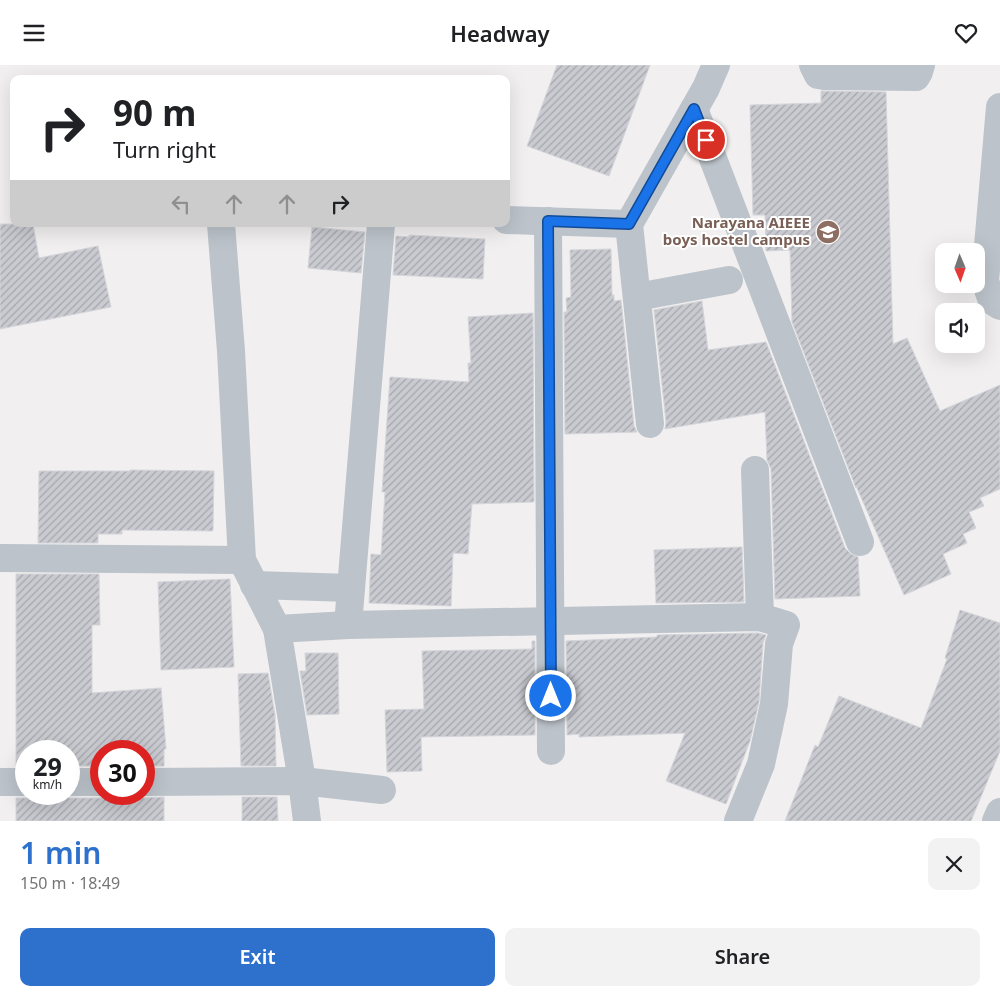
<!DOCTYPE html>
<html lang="en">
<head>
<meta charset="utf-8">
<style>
	body { margin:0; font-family:"Noto Sans",sans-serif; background:#f2f2f2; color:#202124; height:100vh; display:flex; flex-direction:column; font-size:19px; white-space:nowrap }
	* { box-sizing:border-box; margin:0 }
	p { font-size:16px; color:#757577 }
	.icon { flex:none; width:28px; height:28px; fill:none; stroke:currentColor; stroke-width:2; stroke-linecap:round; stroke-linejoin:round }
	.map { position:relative; height:756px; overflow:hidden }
	.side { display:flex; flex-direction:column; background:#fff; flex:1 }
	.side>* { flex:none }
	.hud { position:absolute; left:10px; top:10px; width:500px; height:152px; border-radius:10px; box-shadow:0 5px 20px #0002; background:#fff; color:#202124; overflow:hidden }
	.needle { width:32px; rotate:178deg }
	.tools { position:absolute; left:935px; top:178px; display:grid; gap:10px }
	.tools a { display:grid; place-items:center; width:50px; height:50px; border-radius:10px; background:#fff; box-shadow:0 5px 20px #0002; font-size:25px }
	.speed { position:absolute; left:15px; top:675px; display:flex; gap:10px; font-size:25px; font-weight:700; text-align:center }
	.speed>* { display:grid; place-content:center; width:65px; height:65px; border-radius:50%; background:#fff; box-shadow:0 5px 20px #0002; line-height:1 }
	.speed small { font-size:12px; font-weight:400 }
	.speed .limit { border:8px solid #d22; background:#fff; color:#111 }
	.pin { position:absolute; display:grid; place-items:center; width:42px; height:42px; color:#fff; margin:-21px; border:2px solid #fff; border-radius:50%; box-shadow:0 1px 5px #0007 }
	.me { position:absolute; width:55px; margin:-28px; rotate:0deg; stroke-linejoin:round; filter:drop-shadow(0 0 4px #0008) }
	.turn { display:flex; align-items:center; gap:18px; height:105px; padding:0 20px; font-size:22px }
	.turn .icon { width:65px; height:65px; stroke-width:2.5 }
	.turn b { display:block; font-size:35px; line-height:42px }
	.lanes { display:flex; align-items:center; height:48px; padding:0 20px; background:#0003; justify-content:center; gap:25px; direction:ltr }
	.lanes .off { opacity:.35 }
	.round { display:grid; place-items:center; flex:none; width:52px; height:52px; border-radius:10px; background:#f2f2f2 }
	.overview { display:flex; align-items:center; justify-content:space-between; height:85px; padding:0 20px }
	h1 { font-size:30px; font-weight:600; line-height:38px; color:#2e71cc }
	.cta { display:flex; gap:10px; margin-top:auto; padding:10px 20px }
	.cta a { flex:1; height:58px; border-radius:10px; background:#2e71cc; color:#fff; font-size:20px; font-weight:600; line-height:58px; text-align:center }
	.cta a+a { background:#f2f2f2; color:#202124 }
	header { display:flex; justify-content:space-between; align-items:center; height:65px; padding:0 20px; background:#fff; font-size:22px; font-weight:600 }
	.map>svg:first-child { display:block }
	.building { fill:url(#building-hatch); stroke:#d4d5da }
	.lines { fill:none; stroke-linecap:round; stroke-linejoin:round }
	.street { stroke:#bcc3ca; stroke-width:28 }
	.route-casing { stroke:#114b97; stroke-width:12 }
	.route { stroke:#1a73e8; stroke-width:9 }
	.labels { text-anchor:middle; stroke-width:4; stroke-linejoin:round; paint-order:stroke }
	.education-label { font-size:15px; font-weight:bold; fill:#785e54; stroke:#fff; text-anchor:end }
</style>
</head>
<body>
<header><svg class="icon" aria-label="menu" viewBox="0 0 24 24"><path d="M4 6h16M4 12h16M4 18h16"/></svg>Headway<svg class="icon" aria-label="heart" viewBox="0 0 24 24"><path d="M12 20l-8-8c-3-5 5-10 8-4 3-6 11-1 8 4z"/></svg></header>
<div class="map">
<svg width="1000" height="756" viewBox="0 0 1000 756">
	<defs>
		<pattern id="building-hatch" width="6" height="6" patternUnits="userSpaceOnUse" patternTransform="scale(1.25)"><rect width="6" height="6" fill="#c9cbd1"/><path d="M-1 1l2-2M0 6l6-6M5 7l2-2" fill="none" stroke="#a5a7ad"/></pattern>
	</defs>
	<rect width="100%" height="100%" fill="#f1efef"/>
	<g class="building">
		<path d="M 557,0 L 650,0 L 609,111 L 527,81 Z"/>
		<path d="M 821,26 L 886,27 L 893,279 L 907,273 L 940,346 L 1000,320 L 1000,424 L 980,433 L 984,441 L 969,447 L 976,463 L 963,469 L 967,478 L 943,489 L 951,509 L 904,530 L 856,421 L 856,423 L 792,257 L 790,185 L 766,186 L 765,150 L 753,150 L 750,40 L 821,38 Z"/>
		<path d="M 0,159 L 33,159 L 39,193 L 98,181 L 111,242 L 0,264 Z"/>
		<path d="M 312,162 L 365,167 L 361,208 L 308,203 Z"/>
		<path d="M 409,170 L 485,174 L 483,214 L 393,210 L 396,171 L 409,172 Z"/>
		<path d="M 611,184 L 612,230 L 614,230 L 614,236 L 621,235 L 634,361 L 637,367 L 565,369 L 564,247 L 567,247 L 566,233 L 571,232 L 570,185 Z"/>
		<path d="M 702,236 L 708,285 L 766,277 L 845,483 L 851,489 L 858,492 L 860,531 L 775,534 L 771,404 L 767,395 L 765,347 L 665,364 L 666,357 L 654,245 Z"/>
		<path d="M 533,248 L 534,437 L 472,439 L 468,489 L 453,488 L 451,541 L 369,538 L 371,489 L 381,490 L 385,427 L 382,427 L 390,312 L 469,317 L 468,298 L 471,298 L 468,252 Z"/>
		<path d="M 130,405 L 214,406 L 213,466 L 122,465 L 122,469 L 98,469 L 98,478 L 38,478 L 39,406 L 130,406 Z"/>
		<path d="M 742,482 L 744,537 L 656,538 L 654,485 Z"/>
		<path d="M 16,509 L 99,509 L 100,560 L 92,560 L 92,628 L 161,623 L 166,684 L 164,684 L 164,701 L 144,701 L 144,686 L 101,686 L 101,701 L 69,701 L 69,686 L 26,686 L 26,701 L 16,701 Z"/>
		<path d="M 230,514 L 234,602 L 161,605 L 158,517 Z"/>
		<path d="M 960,545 L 1000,558 L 1000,686 L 971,756 L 785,756 L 815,680 L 818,682 L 839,631 L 921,663 L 947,594 L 945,593 Z"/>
		<path d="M 758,568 L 766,570 L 763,578 L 759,637 L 750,676 L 726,739 L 666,716 L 685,668 L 579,672 L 579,669 L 567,670 L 566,576 L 657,572 L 657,570 Z"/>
		<path d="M 532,576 L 535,576 L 535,670 L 421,672 L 422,706 L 387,707 L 385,645 L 424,644 L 422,586 L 532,584 Z"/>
		<path d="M 305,588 L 338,588 L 339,649 L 307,650 L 300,606 L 306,606 Z"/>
		<path d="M 268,608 L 275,650 L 276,701 L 241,701 L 238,609 Z"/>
		<path d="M 36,729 L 59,729 L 69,733 L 101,733 L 111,729 L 134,729 L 144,733 L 164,732 L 164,756 L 16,756 L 16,733 L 26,733 Z"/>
		<path d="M 242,732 L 277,732 L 278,756 L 242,756 Z"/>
	</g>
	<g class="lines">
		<g class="street">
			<path d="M 813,0 L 818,10 L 824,11 L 916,12 L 919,7 L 921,0"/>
			<path d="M 1000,42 L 985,216 L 992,236 L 1000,241"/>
			<path d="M 694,44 L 860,477"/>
			<path d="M 506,155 L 629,159"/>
			<path d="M 548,156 L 551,686"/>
			<path d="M 221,159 L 231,286 L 242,495 L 277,564 L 302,716 L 307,756"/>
			<path d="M 637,232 L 729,215"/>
			<path d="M 650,359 L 629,159 L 706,23 L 716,0"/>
			<path d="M 755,405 L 760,552"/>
			<path d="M 0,493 L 242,495"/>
			<path d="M 254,520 L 351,523"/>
			<path d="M 348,560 L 381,159"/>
			<path d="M 277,564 L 348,560 L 760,552 L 786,560 L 779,579 L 774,639 L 761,699 L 738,756"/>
			<path d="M 0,717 L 26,717"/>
			<path d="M 69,717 L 101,717"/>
			<path d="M 144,717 L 302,716 L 382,725"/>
			<path d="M 996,756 L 1000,747"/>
		</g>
	</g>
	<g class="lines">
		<g class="route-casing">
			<path id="route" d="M 551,631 L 548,156 L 629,159 L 694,44 L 706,75"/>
		</g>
		<use href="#route" class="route"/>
	</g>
	<defs>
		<g id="university-disc" transform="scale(1.25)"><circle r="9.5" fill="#8d6e63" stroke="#fff"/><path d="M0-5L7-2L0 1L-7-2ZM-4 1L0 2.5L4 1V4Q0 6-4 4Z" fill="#fff"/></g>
	</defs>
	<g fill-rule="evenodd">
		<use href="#university-disc" x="828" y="167"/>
	</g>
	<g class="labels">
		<g class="education-label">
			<text x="810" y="163">Narayana AIEEE<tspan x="810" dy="17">boys hostel campus</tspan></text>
		</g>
	</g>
</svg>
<div class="tools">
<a><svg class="needle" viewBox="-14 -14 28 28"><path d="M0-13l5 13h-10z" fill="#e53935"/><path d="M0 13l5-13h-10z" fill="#757577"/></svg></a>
<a><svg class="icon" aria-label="sound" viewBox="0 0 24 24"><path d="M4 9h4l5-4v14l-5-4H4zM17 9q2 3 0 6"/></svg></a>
</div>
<div class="speed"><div>29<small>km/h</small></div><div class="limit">30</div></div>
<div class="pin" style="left:706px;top:75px;background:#d93025"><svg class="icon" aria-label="arrive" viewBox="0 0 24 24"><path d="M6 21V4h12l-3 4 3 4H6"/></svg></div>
<svg class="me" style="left:551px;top:631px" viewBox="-20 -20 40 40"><circle r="17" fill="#1a73e8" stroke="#fff" stroke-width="3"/><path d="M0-11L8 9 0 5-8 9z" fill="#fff"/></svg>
<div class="hud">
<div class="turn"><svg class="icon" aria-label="right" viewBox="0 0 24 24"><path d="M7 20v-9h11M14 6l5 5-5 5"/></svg><div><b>90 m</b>Turn right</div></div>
<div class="lanes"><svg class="icon off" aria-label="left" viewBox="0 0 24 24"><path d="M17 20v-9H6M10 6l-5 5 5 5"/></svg><svg class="icon off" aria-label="ahead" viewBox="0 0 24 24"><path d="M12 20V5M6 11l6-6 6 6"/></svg><svg class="icon off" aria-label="ahead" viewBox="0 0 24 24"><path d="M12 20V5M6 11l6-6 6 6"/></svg><svg class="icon" aria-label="right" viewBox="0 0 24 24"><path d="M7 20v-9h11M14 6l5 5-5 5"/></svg></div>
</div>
</div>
<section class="side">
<div class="overview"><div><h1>1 min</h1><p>150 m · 18:49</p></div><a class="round"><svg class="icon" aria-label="close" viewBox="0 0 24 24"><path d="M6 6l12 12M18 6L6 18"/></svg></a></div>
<div class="cta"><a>Exit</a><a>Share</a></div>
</section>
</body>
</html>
